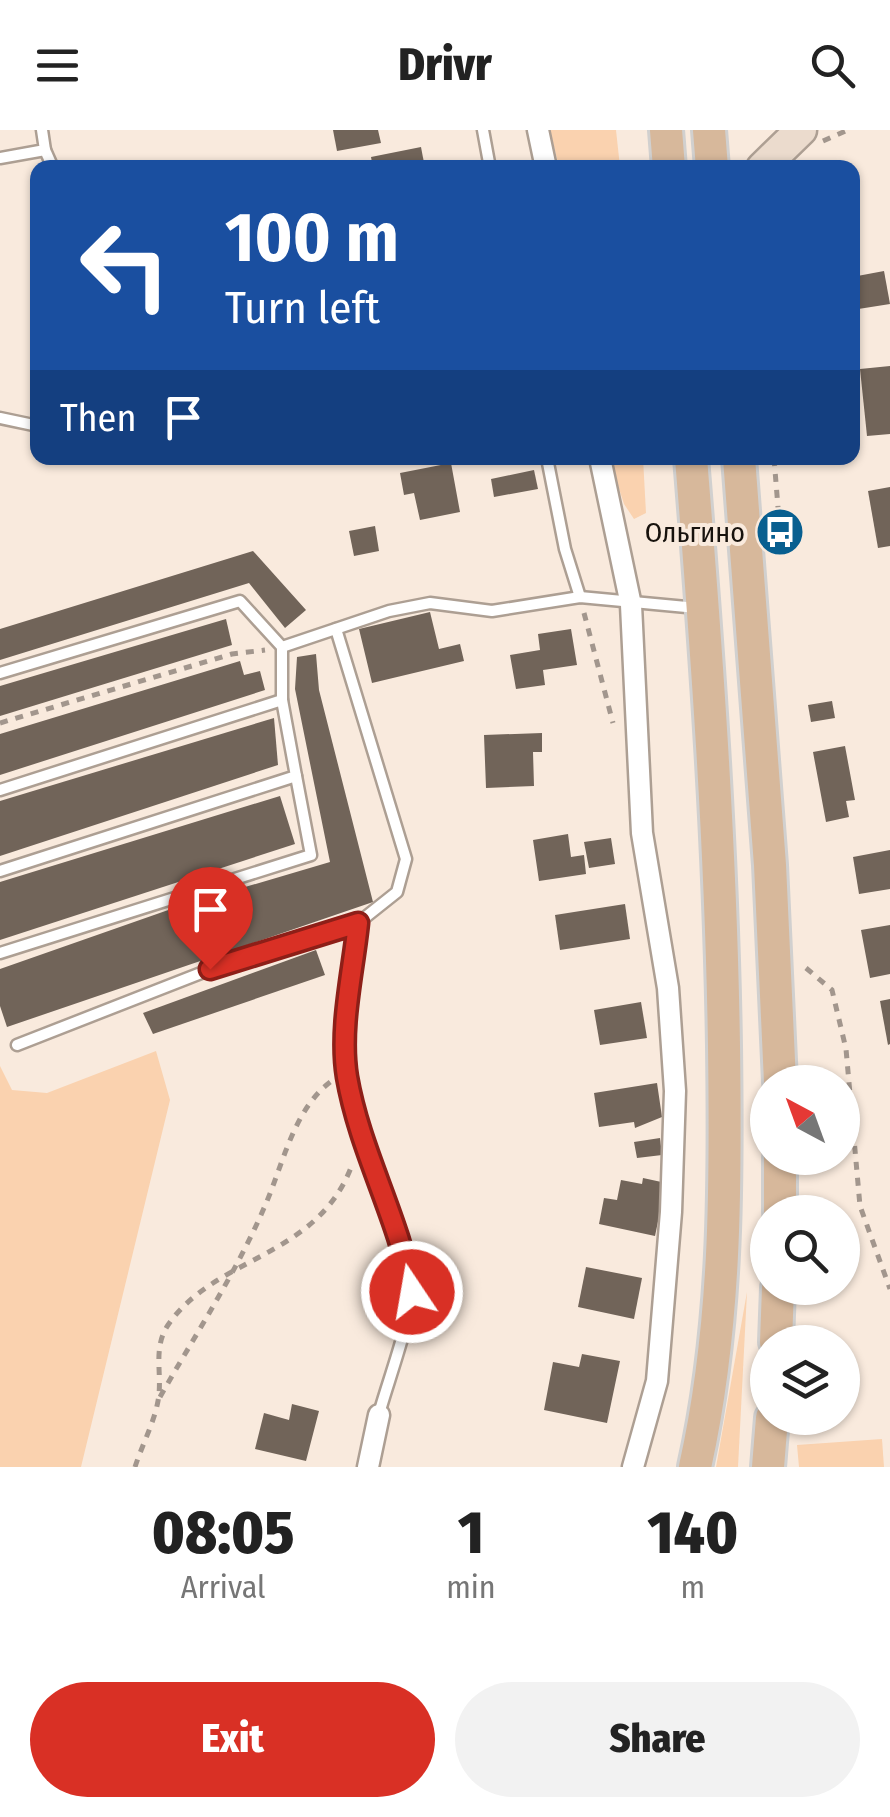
<!DOCTYPE html>
<html lang="en">
<head>
<meta charset="utf-8">
<style>
	body { margin:0; font-family:"Fira Sans Condensed",sans-serif; background:#f2f2f2; color:#222; height:100vh; display:flex; flex-direction:column; font-size:38px; white-space:nowrap }
	* { box-sizing:border-box; margin:0 }
	p { font-size:32px; color:#767676 }
	.icon { flex:none; width:55px; height:55px; fill:none; stroke:currentColor; stroke-width:2; stroke-linecap:round; stroke-linejoin:round }
	.map { position:relative; height:1337px; overflow:hidden }
	.panel { display:flex; flex-direction:column; background:#fff; flex:1 }
	.panel>* { flex:none }
	.hud { position:absolute; left:30px; top:30px; width:830px; height:305px; border-radius:20px; box-shadow:0 2px 8px #0004; background:#1a4fa0; color:#fff; overflow:hidden }
	.needle { width:65px; rotate:319deg }
	.controls { position:absolute; left:750px; top:935px; display:grid; gap:20px }
	.controls a { display:grid; place-items:center; width:110px; height:110px; border-radius:50%; background:#fff; box-shadow:0 2px 8px #0004; font-size:50px }
	.pin { position:absolute; display:grid; place-items:center; width:85px; height:85px; color:#fff; margin:-102px -42px; border-radius:50% 50% 50% 0; rotate:-45deg; box-shadow:0 0 10px #0007 }
	.pin .icon { rotate:45deg }
	.me { position:absolute; width:110px; margin:-55px; rotate:348deg; stroke-linejoin:round; filter:drop-shadow(0 0 8px #0008) }
	.turn { display:flex; align-items:center; gap:35px; height:210px; padding:0 30px; font-size:45px }
	.turn .icon { width:130px; height:130px; stroke-width:2.5 }
	.turn b { display:block; font-size:70px; line-height:85px }
	.then { display:flex; align-items:center; height:95px; padding:0 30px; background:#0003; gap:20px; font-size:38px }
	.eta { display:flex; justify-content:space-evenly; align-items:center; height:170px; text-align:center }
	.eta b { font-size:60px; font-weight:800; line-height:70px }
	.primary-button { display:flex; gap:20px; margin-top:auto; padding:20px 30px }
	.primary-button a { flex:1; height:115px; border-radius:60px; background:#d93025; color:#fff; font-size:40px; font-weight:800; line-height:115px; text-align:center }
	.primary-button a+a { background:#f2f2f2; color:#222 }
	header { display:flex; justify-content:space-between; align-items:center; height:130px; padding:0 30px; background:#fff; font-size:45px; font-weight:800 }
	.map>svg:first-child { display:block }
	.green { fill:#fad2af }
	.building { fill:#716459 }
	.lines { fill:none; stroke-linecap:round; stroke-linejoin:round }
	.lane-casing { stroke:#ad9f93; stroke-width:15 }
	.street-casing { stroke:#ad9f93; stroke-width:25 }
	.secondary-casing { stroke:#ad9f93; stroke-width:35 }
	.primary-casing { stroke:#d1d0cf; stroke-width:38 }
	.path { stroke:#a2968d; stroke-width:5; stroke-dasharray:8 8; stroke-linecap:butt }
	.lane { stroke:#fff; stroke-width:10 }
	.street { stroke:#fff; stroke-width:20 }
	.secondary { stroke:#ebdbcd; stroke-width:30 }
	.primary { stroke:#d7b89b; stroke-width:32 }
	.route-casing { stroke:#8d1f18; stroke-width:25 }
	.route { stroke:#d93025; stroke-width:18 }
	.labels { text-anchor:middle; stroke-width:8; stroke-linejoin:round; paint-order:stroke }
	.poi-label { font-size:28px; fill:#17120d; stroke:#f9eadd; text-anchor:end }
</style>
</head>
<body>
<header><svg class="icon" aria-label="menu" viewBox="0 0 24 24"><path d="M4 6h16M4 12h16M4 18h16"/></svg>Drivr<svg class="icon" aria-label="search" viewBox="0 0 24 24"><circle cx="10" cy="10" r="6"/><path d="M15 15l6 6"/></svg></header>
<div class="map">
<svg width="890" height="1337" viewBox="0 0 890 1337">
	<rect width="100%" height="100%" fill="#f9eadd"/>
	<g class="green">
		<path d="M 550,0 L 616,0 L 620,37 L 559,37 Z"/>
		<path d="M 609,328 L 643,328 L 646,383 L 634,389 L 624,374 Z"/>
		<path d="M 156,921 L 170,970 L 81,1337 L 0,1337 L 0,936 L 12,960 L 47,963 Z"/>
		<path d="M 747,1162 L 738,1337 L 716,1337 Z"/>
		<path d="M 882,1309 L 884,1337 L 799,1337 L 797,1315 Z"/>
	</g>
	<g class="building">
		<path d="M 333,0 L 378,0 L 381,13 L 337,21 Z"/>
		<path d="M 421,17 L 425,38 L 373,38 L 371,27 Z"/>
		<path d="M 884,141 L 890,174 L 852,180 L 852,147 Z"/>
		<path d="M 890,236 L 890,304 L 867,306 L 860,239 Z"/>
		<path d="M 451,333 L 460,382 L 420,390 L 414,363 L 404,365 L 400,343 Z"/>
		<path d="M 534,340 L 538,359 L 494,367 L 491,349 Z"/>
		<path d="M 890,357 L 890,416 L 878,418 L 868,361 Z"/>
		<path d="M 375,396 L 379,421 L 354,426 L 349,401 Z"/>
		<path d="M 253,421 L 306,480 L 285,498 L 249,453 L 0,530 L 0,499 Z"/>
		<path d="M 430,482 L 439,519 L 460,514 L 464,531 L 372,553 L 359,499 Z"/>
		<path d="M 226,489 L 232,515 L 0,586 L 0,556 Z"/>
		<path d="M 571,499 L 577,535 L 543,540 L 545,555 L 516,559 L 510,525 L 540,520 L 538,504 Z"/>
		<path d="M 316,524 L 319,560 L 373,772 L 7,897 L 0,876 L 0,839 L 174,778 L 330,732 L 295,559 L 297,527 Z"/>
		<path d="M 240,531 L 244,545 L 260,541 L 265,560 L 0,645 L 0,604 Z"/>
		<path d="M 832,571 L 835,588 L 811,592 L 808,575 Z"/>
		<path d="M 274,588 L 278,635 L 0,726 L 0,671 Z"/>
		<path d="M 542,603 L 542,622 L 533,622 L 534,656 L 486,658 L 484,605 Z"/>
		<path d="M 845,616 L 855,670 L 846,671 L 849,687 L 826,692 L 813,622 Z"/>
		<path d="M 280,666 L 295,714 L 0,810 L 0,752 Z"/>
		<path d="M 568,704 L 571,727 L 584,725 L 586,744 L 539,751 L 533,710 Z"/>
		<path d="M 611,708 L 615,734 L 589,738 L 584,712 Z"/>
		<path d="M 890,720 L 890,759 L 859,764 L 853,727 Z"/>
		<path d="M 625,774 L 630,809 L 560,820 L 555,785 Z"/>
		<path d="M 890,795 L 890,844 L 870,848 L 861,800 Z"/>
		<path d="M 316,820 L 325,845 L 153,904 L 143,883 Z"/>
		<path d="M 890,869 L 890,914 L 888,915 L 880,871 Z"/>
		<path d="M 641,872 L 647,908 L 600,915 L 594,880 Z"/>
		<path d="M 657,953 L 662,987 L 635,998 L 634,992 L 599,997 L 594,963 Z"/>
		<path d="M 660,1008 L 662,1025 L 637,1028 L 634,1012 Z"/>
		<path d="M 643,1048 L 666,1053 L 655,1106 L 599,1094 L 604,1068 L 617,1070 L 621,1050 L 642,1054 Z"/>
		<path d="M 586,1137 L 642,1148 L 634,1189 L 578,1177 Z"/>
		<path d="M 582,1224 L 620,1231 L 607,1293 L 544,1280 L 553,1232 L 579,1237 Z"/>
		<path d="M 292,1274 L 319,1281 L 306,1331 L 255,1319 L 264,1283 L 289,1290 Z"/>
	</g>
	<g class="lines">
		<g class="lane-casing">
			<g id="lane">
				<path d="M 483,0 L 490,38"/>
				<path d="M 45,20 L 53,38"/>
				<path d="M 0,28 L 45,20 L 42,0"/>
				<path d="M 0,288 L 38,296"/>
				<path d="M 547,328 L 565,419 L 580,467"/>
				<path d="M 282,517 L 389,481 L 430,473 L 492,481 L 580,467 L 697,478"/>
				<path d="M 0,543 L 240,471 L 282,517 L 282,570 L 296,646 L 0,741"/>
				<path d="M 0,660 L 282,570"/>
				<path d="M 358,793 C 351,869 338,938 363,1013 C 379,1060 407,1108 411,1158 C 413,1185 387,1254 379,1284"/>
				<path d="M 0,823 L 311,725 L 296,646"/>
				<path d="M 17,915 L 242,827 L 358,793 L 397,762 L 406,729 L 336,499"/>
			</g>
		</g>
		<g class="street-casing">
			<g id="street">
				<path d="M 538,0 L 546,38"/>
				<path d="M 600,328 L 631,475 L 642,703 L 668,858 L 675,961 L 671,1082 L 657,1251 L 633,1337"/>
				<path d="M 368,1337 L 379,1285"/>
			</g>
		</g>
		<g class="secondary-casing">
			<path id="secondary" d="M 762,38 L 801,0"/>
		</g>
		<g class="primary-casing">
			<g id="primary">
				<path d="M 666,0 L 669,38"/>
				<path d="M 709,0 L 712,38"/>
				<path d="M 691,328 C 707,524 721,719 724,916 C 726,1057 726,1198 695,1337"/>
				<path d="M 739,328 L 770,735 L 780,952"/>
				<path d="M 780,1082 L 780,1028"/>
				<path d="M 776,1212 L 778,1158"/>
				<path d="M 768,1337 L 772,1288"/>
			</g>
		</g>
		<g class="path">
			<path d="M 823,11 L 848,0"/>
			<path d="M 774,328 L 780,402"/>
			<path d="M 584,483 L 613,593"/>
			<path d="M 0,593 L 232,524 L 265,520"/>
			<path d="M 806,838 L 832,860 L 846,919 L 860,1076 L 890,1159"/>
			<path d="M 160,1267 C 195,1205 236,1143 264,1078 C 283,1036 293,978 333,950"/>
			<path d="M 135,1337 C 142,1315 154,1293 158,1271 C 163,1245 152,1219 168,1195 C 216,1125 317,1129 352,1035"/>
		</g>
		<use href="#lane" class="lane"/>
		<use href="#street" class="street"/>
		<use href="#secondary" class="secondary"/>
		<use href="#primary" class="primary"/>
	</g>
	<g class="lines">
		<g class="route-casing">
			<path id="route" d="M 210,839 L 358,793 C 353,842 339,898 347,947 C 360,1022 399,1088 412,1162"/>
		</g>
		<use href="#route" class="route"/>
	</g>
	<defs>
		<g id="bus-disc" transform="scale(2.5)"><circle r="9.5" fill="#085f90" stroke="#f9eadd"/><path d="M-5-6H5V4H4V6H2V4H-2V6H-4V4H-5ZM-3.5-4V0h7V-4ZM-3.5 1.2v1.5H-2V1.2ZM2 1.2v1.5H3.5V1.2Z" fill="#fff"/></g>
	</defs>
	<g fill-rule="evenodd">
		<use href="#bus-disc" x="780" y="402"/>
	</g>
	<g class="labels">
		<g class="poi-label">
			<text x="745" y="412">Ольгино</text>
		</g>
	</g>
</svg>
<div class="controls">
<a><svg class="needle" viewBox="-14 -14 28 28"><path d="M0-13l5 13h-10z" fill="#e53935"/><path d="M0 13l5-13h-10z" fill="#767676"/></svg></a>
<a><svg class="icon" aria-label="search" viewBox="0 0 24 24"><circle cx="10" cy="10" r="6"/><path d="M15 15l6 6"/></svg></a>
<a><svg class="icon" aria-label="layers" viewBox="0 0 24 24"><path d="M12 4l9 5-9 5-9-5zM3 14l9 5 9-5"/></svg></a>
</div>
<div class="pin" style="left:210px;top:839px;background:#d93025"><svg class="icon" aria-label="arrive" viewBox="0 0 24 24"><path d="M6 21V4h12l-3 4 3 4H6"/></svg></div>
<svg class="me" style="left:412px;top:1162px" viewBox="-20 -20 40 40"><circle r="17" fill="#d93025" stroke="#fff" stroke-width="3"/><path d="M0-11L8 9 0 5-8 9z" fill="#fff"/></svg>
<div class="hud">
<div class="turn"><svg class="icon" aria-label="left" viewBox="0 0 24 24"><path d="M17 20v-9H6M10 6l-5 5 5 5"/></svg><div><b>100 m</b>Turn left</div></div>
<div class="then">Then<svg class="icon" aria-label="arrive" viewBox="0 0 24 24"><path d="M6 21V4h12l-3 4 3 4H6"/></svg></div>
</div>
</div>
<section class="panel">
<div class="eta">
<div><b>08:05</b><p>Arrival</p></div>
<div><b>1</b><p>min</p></div>
<div><b>140</b><p>m</p></div>
</div>
<div class="primary-button"><a>Exit</a><a>Share</a></div>
</section>
</body>
</html>
